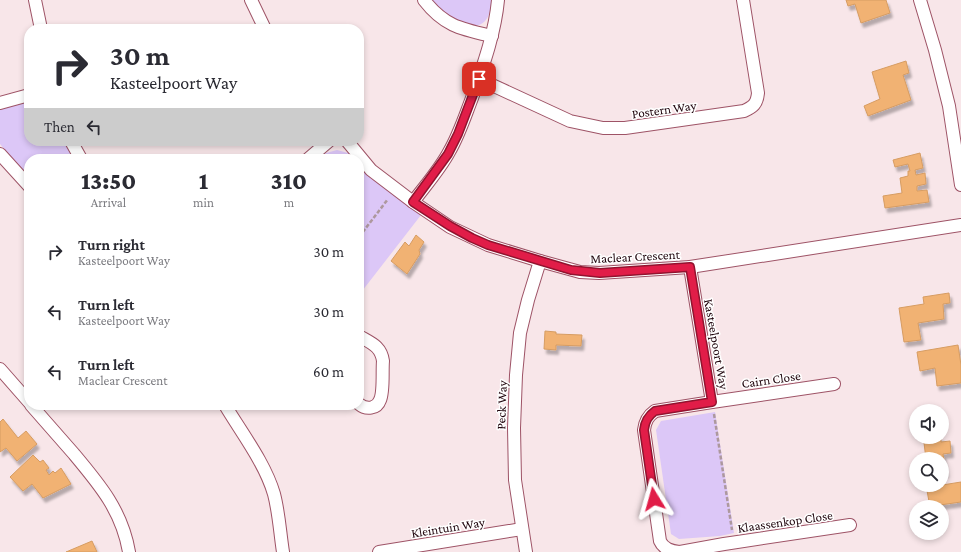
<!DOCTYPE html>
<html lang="en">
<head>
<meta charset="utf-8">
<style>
	body { margin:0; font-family:"Crimson Pro",serif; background:#f7f7f7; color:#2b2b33; height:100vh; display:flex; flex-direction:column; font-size:15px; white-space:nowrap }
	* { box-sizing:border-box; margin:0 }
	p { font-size:13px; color:#7c7c81 }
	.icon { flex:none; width:22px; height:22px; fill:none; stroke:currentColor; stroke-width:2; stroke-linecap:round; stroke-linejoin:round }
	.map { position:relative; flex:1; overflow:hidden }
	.sheet { position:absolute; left:24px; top:154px; width:340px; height:256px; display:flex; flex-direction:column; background:#fff; border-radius:16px; box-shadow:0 2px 6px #0003 }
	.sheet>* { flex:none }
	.guide { position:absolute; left:24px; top:24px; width:340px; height:122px; border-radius:16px; box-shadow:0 2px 6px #0003; background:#fff; color:#2b2b33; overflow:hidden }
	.fabs { position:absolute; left:909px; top:404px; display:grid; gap:8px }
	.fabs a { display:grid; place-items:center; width:40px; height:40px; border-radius:50%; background:#fff; box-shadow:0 2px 6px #0003; font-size:20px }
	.pin { position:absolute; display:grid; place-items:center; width:34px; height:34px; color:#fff; margin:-17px; border-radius:8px; box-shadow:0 2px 6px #0006 }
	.me { position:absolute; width:44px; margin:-22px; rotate:352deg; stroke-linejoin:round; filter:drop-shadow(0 0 3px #0008) }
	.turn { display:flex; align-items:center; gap:14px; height:84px; padding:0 20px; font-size:18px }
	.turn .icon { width:52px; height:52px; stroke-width:2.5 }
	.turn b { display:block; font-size:28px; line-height:34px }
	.then { display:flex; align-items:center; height:38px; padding:0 20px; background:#0003; gap:8px; font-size:15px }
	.eta { display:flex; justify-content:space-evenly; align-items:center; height:68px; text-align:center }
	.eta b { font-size:24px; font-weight:800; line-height:28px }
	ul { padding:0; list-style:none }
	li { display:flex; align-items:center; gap:12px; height:60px; padding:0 20px }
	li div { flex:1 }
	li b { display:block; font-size:15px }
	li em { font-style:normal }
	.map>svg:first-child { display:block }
	.green { fill:#dcc7f7 }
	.building { fill:#f1b273; stroke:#d69c62; filter:url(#shadow) }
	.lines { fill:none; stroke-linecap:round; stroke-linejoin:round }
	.street-casing { stroke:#9e5366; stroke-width:14 }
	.path { stroke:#ad989d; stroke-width:2.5; stroke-dasharray:4 2; stroke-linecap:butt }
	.street { stroke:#fff; stroke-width:12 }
	.route-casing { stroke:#92132f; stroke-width:10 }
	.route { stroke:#e11d48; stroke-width:7 }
	.labels { text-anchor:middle; stroke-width:3; stroke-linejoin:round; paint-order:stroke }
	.street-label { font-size:13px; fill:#1f040c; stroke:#fff }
</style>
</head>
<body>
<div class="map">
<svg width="961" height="552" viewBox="0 0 961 552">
	<defs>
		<filter id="shadow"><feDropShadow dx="2.5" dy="4.5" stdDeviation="1" flood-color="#0004"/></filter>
	</defs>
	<rect width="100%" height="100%" fill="#f8e6e9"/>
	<g class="green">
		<path d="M 431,0 L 492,0 C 490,13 488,26 472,26 L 447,16 Z"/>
		<path d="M 29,101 L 29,141 L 64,141 L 76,159 L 29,159 L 29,178 L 0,144 L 0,109 Z"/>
		<path d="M 337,150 L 348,153 L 354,159 L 318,159 L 326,153 Z"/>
		<path d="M 359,164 L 376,181 L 421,215 L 359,295 Z"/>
		<path d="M 715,412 L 734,533 L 720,536 L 679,539 L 671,534 L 656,430 L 661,421 Z"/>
	</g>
	<g class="building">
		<path d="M 846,0 L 886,0 L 890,13 L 861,23 L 855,4 L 848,6 Z"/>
		<path d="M 906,61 L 909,73 L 903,75 L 911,100 L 868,116 L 864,106 L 880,99 L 872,72 Z"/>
		<path d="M 920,153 L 923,168 L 915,170 L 916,175 L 925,173 L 926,184 L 917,186 L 917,191 L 927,190 L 929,202 L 885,208 L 883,196 L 902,193 L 900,178 L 908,176 L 908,171 L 910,171 L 908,164 L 895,167 L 893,160 Z"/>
		<path d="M 416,235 L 424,242 L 419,250 L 420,254 L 407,274 L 391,261 L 405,242 L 409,246 Z"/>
		<path d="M 949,293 L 950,303 L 943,304 L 944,319 L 918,323 L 921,340 L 904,342 L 899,308 L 924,304 L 923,297 Z"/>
		<path d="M 545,331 L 556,332 L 556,334 L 582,335 L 581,346 L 556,345 L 556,350 L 544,349 Z"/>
		<path d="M 958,345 L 961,365 L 961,383 L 937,386 L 935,368 L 920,371 L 917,352 Z"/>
		<path d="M 3,419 L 18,438 L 26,431 L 37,444 L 17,461 L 6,448 L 0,452 L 0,422 Z"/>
		<path d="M 941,437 L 941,442 L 950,441 L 951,453 L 943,454 L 946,473 L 942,474 L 942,459 L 926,459 L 924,443 L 929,443 L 928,438 Z"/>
		<path d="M 33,455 L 40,462 L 43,460 L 49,468 L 46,470 L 49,475 L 53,471 L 55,473 L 61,468 L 71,484 L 43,498 L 32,484 L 23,491 L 10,477 Z"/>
		<path d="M 961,482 L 961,502 L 940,505 L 940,507 L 930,507 L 926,485 L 936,486 Z"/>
		<path d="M 92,541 L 97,552 L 66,552 Z"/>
	</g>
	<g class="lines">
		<g class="street-casing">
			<g id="street">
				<path d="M 35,0 L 41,29"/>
				<path d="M 251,0 L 265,29"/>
				<path d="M 424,0 C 444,26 461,29 492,36"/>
				<path d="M 920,0 L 935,50 L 949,106 L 961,185"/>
				<path d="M 479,79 L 570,121 L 603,128 L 625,128 L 744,111 C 753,107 757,104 758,93 L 743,0"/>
				<path d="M 0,103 L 29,95"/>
				<path d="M 71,141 L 81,159"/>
				<path d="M 347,141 L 371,170 L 413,202 L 450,227 L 488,245 L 540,261 L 580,272 L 599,273 L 690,267 L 961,225"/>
				<path d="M 0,154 L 29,186"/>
				<path d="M 308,159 L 329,141"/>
				<path d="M 413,202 C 425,186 440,169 449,152 C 459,135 465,116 472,98 C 483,66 495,33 498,0"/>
				<path d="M 359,336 C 371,343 381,346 383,361 C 382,371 384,392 380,400 C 377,409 366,410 359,404"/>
				<path d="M 0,369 L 29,402"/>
				<path d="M 712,402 L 834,384"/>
				<path d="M 31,405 C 45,421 60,438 74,454 C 100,485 122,511 129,552"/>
				<path d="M 225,405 C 241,432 265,463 274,494 C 279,513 280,533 283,552"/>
				<path d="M 379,552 L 522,529"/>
				<path d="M 526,552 L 515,480 L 514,428 L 516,375 L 520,333 L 528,300 L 540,261"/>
				<path d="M 679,552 C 671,551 663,548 660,541 L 644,430 C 645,421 648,416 655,411 L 712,402 L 690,267"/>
				<path d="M 680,552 L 724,544 L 850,525"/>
			</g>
		</g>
		<g class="path">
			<path d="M 359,237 L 388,199"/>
			<path d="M 714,414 L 732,530"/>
		</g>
		<use href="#street" class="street"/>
	</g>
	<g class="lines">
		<g class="route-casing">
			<path id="route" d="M 479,79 L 458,134 L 448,154 L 413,202 L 450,226 L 472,238 L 488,245 L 571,270 L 600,273 L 690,267 L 712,402 L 655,411 C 648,416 645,421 644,430 L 654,499"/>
		</g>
		<use href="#route" class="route"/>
	</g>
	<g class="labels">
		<g class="street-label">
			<text transform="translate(664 109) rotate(-8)" y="5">Postern Way</text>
			<text transform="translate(635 256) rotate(-3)" y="5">Maclear Crescent</text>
			<text transform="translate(717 344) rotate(80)" y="5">Kasteelpoort Way</text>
			<text transform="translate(771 379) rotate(-8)" y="5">Cairn Close</text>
			<text transform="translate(501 405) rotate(-88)" y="5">Peck Way</text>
			<text transform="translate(785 521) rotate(-8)" y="5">Klaassenkop Close</text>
			<text transform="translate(448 527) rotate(-9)" y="5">Kleintuin Way</text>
		</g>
	</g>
</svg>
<div class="fabs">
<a><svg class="icon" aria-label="sound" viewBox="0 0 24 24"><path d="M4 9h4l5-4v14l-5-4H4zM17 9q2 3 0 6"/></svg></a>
<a><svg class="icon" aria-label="search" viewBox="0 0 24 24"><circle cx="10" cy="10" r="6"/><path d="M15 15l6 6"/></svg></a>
<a><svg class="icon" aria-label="layers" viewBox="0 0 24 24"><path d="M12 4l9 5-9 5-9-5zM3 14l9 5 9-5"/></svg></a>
</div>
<div class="pin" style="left:479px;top:79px;background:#d93025"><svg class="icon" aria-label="arrive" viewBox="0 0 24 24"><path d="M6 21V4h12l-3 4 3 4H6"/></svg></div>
<svg class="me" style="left:654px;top:499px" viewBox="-20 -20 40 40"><path d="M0-17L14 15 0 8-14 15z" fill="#e11d48" stroke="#fff" stroke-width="4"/></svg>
<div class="guide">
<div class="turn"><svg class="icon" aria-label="right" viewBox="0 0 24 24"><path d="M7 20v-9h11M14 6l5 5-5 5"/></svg><div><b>30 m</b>Kasteelpoort Way</div></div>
<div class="then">Then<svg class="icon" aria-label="left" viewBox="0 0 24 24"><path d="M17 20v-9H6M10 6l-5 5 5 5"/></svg></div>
</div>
<section class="sheet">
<div class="eta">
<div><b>13:50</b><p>Arrival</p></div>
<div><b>1</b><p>min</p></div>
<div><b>310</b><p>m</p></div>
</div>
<ul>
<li><svg class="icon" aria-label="right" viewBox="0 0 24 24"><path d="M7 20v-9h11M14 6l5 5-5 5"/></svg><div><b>Turn right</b><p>Kasteelpoort Way</p></div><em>30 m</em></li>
<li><svg class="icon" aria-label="left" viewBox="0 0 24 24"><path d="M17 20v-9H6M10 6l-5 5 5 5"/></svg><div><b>Turn left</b><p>Kasteelpoort Way</p></div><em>30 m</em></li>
<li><svg class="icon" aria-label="left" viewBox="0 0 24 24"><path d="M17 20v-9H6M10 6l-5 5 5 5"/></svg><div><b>Turn left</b><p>Maclear Crescent</p></div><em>60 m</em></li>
</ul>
</section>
</div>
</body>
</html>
